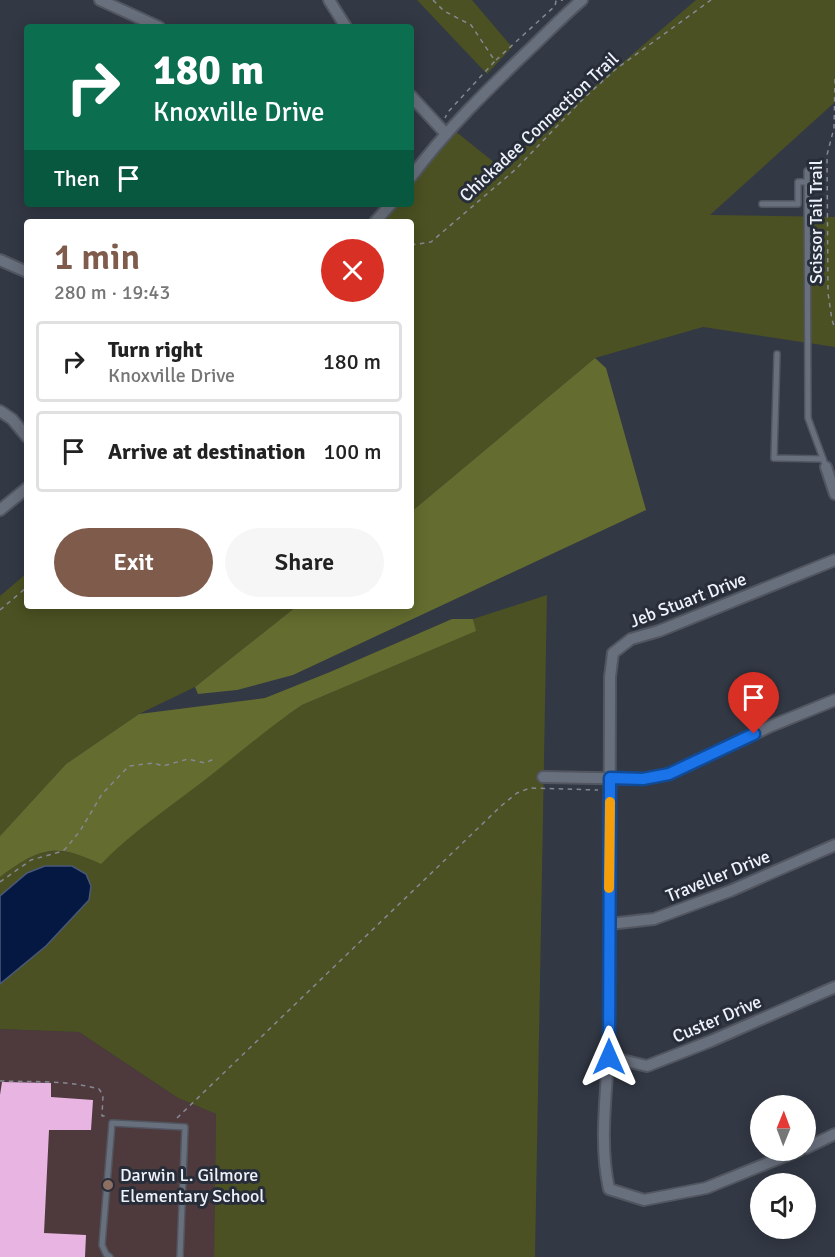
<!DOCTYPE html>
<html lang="en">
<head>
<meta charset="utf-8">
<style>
	body { margin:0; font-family:Signika,sans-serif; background:#f6f6f6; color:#222; height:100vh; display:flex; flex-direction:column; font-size:22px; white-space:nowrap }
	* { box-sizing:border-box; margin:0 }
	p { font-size:20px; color:#767676 }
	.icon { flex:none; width:33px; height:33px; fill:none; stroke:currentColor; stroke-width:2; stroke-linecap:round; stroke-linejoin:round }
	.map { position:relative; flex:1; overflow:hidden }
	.side { position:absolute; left:24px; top:219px; width:390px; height:390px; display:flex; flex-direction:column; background:#fff; border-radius:6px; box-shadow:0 3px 15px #0003 }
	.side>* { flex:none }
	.top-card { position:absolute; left:24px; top:24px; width:390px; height:183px; border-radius:6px; box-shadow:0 3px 15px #0003; background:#0b6e4f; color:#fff; overflow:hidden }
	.needle { width:39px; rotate:1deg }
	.controls { position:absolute; left:750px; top:1095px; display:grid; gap:12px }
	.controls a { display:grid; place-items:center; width:66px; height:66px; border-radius:50%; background:#fff; box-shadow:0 3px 15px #0003; font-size:30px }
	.pin { position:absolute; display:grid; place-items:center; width:51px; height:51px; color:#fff; margin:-62px -26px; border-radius:50% 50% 50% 0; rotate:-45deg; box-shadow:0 0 6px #0007 }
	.pin .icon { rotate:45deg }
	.me { position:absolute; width:66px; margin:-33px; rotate:0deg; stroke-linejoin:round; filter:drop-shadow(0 0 4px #0008) }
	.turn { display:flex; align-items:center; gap:21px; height:126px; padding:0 30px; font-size:27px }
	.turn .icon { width:78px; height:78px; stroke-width:2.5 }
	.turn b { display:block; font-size:42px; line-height:51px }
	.then { display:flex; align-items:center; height:57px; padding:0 30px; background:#0003; gap:12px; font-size:22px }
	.round { display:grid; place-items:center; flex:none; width:63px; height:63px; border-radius:32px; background:#f6f6f6 }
	.head { display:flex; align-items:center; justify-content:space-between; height:102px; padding:0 30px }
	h1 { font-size:36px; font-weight:600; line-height:45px; color:#7f5b4b }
	.action { display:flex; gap:12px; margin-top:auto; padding:12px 30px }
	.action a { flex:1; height:69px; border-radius:36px; background:#7f5b4b; color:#fff; font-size:24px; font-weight:600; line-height:69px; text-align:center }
	.action a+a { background:#f6f6f6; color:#222 }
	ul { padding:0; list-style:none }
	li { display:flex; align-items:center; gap:18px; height:81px; margin:0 12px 9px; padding:0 18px; border:3px solid #e0e0e0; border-radius:6px }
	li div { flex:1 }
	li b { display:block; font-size:22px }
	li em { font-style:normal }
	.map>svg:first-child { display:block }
	.education { fill:#4e393d }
	.green { fill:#4b5122 }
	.forest { fill:#646c2f }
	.water { fill:#041842; stroke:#4a5979; stroke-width:1.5 }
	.building { fill:#e8b5e3 }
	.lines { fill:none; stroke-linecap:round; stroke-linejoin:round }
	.service-casing { stroke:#515660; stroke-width:8 }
	.minor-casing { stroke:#515660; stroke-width:14 }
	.path { stroke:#848993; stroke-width:1.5; stroke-dasharray:4.5 4.5; stroke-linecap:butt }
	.service { stroke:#69707d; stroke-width:5 }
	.minor { stroke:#69707d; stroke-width:10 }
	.route-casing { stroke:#114b97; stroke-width:15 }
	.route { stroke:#1a73e8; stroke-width:10 }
	.slow { stroke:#f59e0b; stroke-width:10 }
	.education-dot { fill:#8d6e63; stroke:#282e39; stroke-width:2 }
	.labels { text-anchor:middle; stroke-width:6; stroke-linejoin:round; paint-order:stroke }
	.street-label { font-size:18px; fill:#eef2fa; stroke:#282e39 }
	.poi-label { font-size:18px; fill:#eef2fa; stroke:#282e39; text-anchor:start }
</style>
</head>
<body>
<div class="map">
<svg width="835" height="1257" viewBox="0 0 835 1257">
	<rect width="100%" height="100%" fill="#323844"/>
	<path class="education" d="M 0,1029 L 79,1032 L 178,1098 L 216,1114 L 214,1257 L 0,1257 Z"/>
	<g class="green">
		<path d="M 417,0 L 472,0 L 512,47 L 487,74 Z"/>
		<path d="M 696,0 L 835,0 L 835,102 L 710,215 L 835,217 L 835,347 L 703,327 L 595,358 L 411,512 L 411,222 L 383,222 L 397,204 L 411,204 L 411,187 L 455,131 L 500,167 Z"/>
		<path d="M 27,573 L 27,606 L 297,606 L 195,687 L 139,714 L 66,764 L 0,836 L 0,596 Z"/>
		<path d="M 547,595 L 535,1257 L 214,1257 L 216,1114 L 178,1098 L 79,1032 L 0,1029 L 0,877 C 41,847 55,844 101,863 L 122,842 L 277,722 L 302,705 L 475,631 L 473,619 Z"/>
	</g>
	<g class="forest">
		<path d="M 595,358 L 606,368 L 646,510 L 293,675 L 237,690 L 198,694 L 195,687 L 297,606 L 411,606 L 411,512 Z"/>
		<path d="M 452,619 L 473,619 L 476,631 L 302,705 C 268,728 238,754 206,779 C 170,807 133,831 101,864 C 55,843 41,847 0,877 L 0,836 L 66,764 L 139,714 L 265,698 L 330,672 Z"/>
	</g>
	<path class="water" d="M 45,866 L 72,866 L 86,874 L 91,886 L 89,900 L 46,946 L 0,984 L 0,896 L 27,873 Z"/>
	<path class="building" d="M 2,1082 L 51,1083 L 51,1097 L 93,1100 L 91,1130 L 49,1130 L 44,1233 L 86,1235 L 85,1257 L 0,1257 L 0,1095 Z"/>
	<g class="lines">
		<g class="service-casing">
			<g id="service">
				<path d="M 807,171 L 808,418 L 826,467"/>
				<path d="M 762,204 L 798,204 L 798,182 L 807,182"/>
				<path d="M 777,354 L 774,458 L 823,459"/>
				<path d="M 110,1257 L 106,1254 L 102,1245 L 112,1123 L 185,1127 L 180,1257"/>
			</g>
		</g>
		<g class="minor-casing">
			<g id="minor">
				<path d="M 100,0 L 159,27"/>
				<path d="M 329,0 L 346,27"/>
				<path d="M 411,96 L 446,134"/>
				<path d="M 411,177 C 446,130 489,88 531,48 C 548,32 564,15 582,0"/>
				<path d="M 375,222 L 391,204"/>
				<path d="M 0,260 L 27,272"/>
				<path d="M 0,411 L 12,419 L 27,437"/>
				<path d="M 826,467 L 835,494"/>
				<path d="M 0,510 L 27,488"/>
				<path d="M 543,777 L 643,779 L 669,774 L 771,726 L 835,700"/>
				<path d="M 609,924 L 654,919 L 730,891 L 835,845"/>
				<path d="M 609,1057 L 647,1066 L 711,1041 L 835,987"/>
				<path d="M 806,1148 L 835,1134"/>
				<path d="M 800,1150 L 706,1188 L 644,1200 L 609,1189 C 598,1139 608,1087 609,1036 C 609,916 610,796 610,677 L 613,653 L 631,639 L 659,631 L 835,560"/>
			</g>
		</g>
		<g class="path">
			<path d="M 433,0 L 444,11 L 471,25 L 495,61 L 448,112 L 445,118"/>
			<path d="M 496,60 L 555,6 L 556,1 L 563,0"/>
			<path d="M 835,79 L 834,128 L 827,155 L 828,293 L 832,320 L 835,329"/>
			<path d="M 411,245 L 431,242 L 516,169 L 584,98 L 616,69 L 711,0"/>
			<path d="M 0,610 L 27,587"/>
			<path d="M 0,882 L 31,860 L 63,851 L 67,847 L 80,831 L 102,794 L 129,766 L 154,763 L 163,766 L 188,759 L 205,763 L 214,759"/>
			<path d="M 0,1081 C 32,1082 68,1080 99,1089 L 103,1095 L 102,1116 L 109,1116"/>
			<path d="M 177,1118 L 501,806 L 517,793 L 530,788 L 598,790"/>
		</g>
		<use href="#service" class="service"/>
		<use href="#minor" class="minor"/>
	</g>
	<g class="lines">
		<g class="route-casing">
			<path id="route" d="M 609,1057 L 610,778 L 643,779 L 669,774 L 754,734"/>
		</g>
		<use href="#route" class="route"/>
		<path class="slow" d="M 609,888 L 610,802"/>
	</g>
	<circle class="education-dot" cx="108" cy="1185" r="6"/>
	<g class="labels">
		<g class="street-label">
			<text transform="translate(539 127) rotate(-43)" y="6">Chickadee Connection Trail</text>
			<text transform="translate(816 222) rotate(-90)" y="6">Scissor Tail Trail</text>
			<text transform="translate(688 600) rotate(-21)" y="6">Jeb Stuart Drive</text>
			<text transform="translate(718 876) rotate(-22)" y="6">Traveller Drive</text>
			<text transform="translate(717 1019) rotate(-23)" y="6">Custer Drive</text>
		</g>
		<g class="poi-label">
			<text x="120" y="1181">Darwin L. Gilmore<tspan x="120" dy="21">Elementary School</tspan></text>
		</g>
	</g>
</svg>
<div class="controls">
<a><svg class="needle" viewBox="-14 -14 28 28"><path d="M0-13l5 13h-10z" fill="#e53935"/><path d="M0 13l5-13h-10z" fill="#767676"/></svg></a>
<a><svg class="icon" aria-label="sound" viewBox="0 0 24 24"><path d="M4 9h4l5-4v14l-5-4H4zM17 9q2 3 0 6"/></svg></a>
</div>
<div class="pin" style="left:754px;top:734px;background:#d93025"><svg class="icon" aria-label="arrive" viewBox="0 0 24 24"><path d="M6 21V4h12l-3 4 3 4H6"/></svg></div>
<svg class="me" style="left:609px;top:1057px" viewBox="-20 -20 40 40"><path d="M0-17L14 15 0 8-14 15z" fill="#1a73e8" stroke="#fff" stroke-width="4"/></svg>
<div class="top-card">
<div class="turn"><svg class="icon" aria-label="right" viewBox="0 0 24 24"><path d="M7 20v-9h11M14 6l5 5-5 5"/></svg><div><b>180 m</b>Knoxville Drive</div></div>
<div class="then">Then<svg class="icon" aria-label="arrive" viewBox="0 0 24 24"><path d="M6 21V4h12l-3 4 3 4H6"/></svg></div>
</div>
<section class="side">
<div class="head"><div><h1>1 min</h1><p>280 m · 19:43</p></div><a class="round" style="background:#d93025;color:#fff"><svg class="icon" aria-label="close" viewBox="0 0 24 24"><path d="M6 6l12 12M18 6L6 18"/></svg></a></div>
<ul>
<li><svg class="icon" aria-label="right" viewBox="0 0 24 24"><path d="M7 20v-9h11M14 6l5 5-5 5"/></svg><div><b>Turn right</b><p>Knoxville Drive</p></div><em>180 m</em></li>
<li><svg class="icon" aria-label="arrive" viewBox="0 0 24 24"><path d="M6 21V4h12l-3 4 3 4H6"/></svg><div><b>Arrive at destination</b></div><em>100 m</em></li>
</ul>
<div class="action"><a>Exit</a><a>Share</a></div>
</section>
</div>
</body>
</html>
